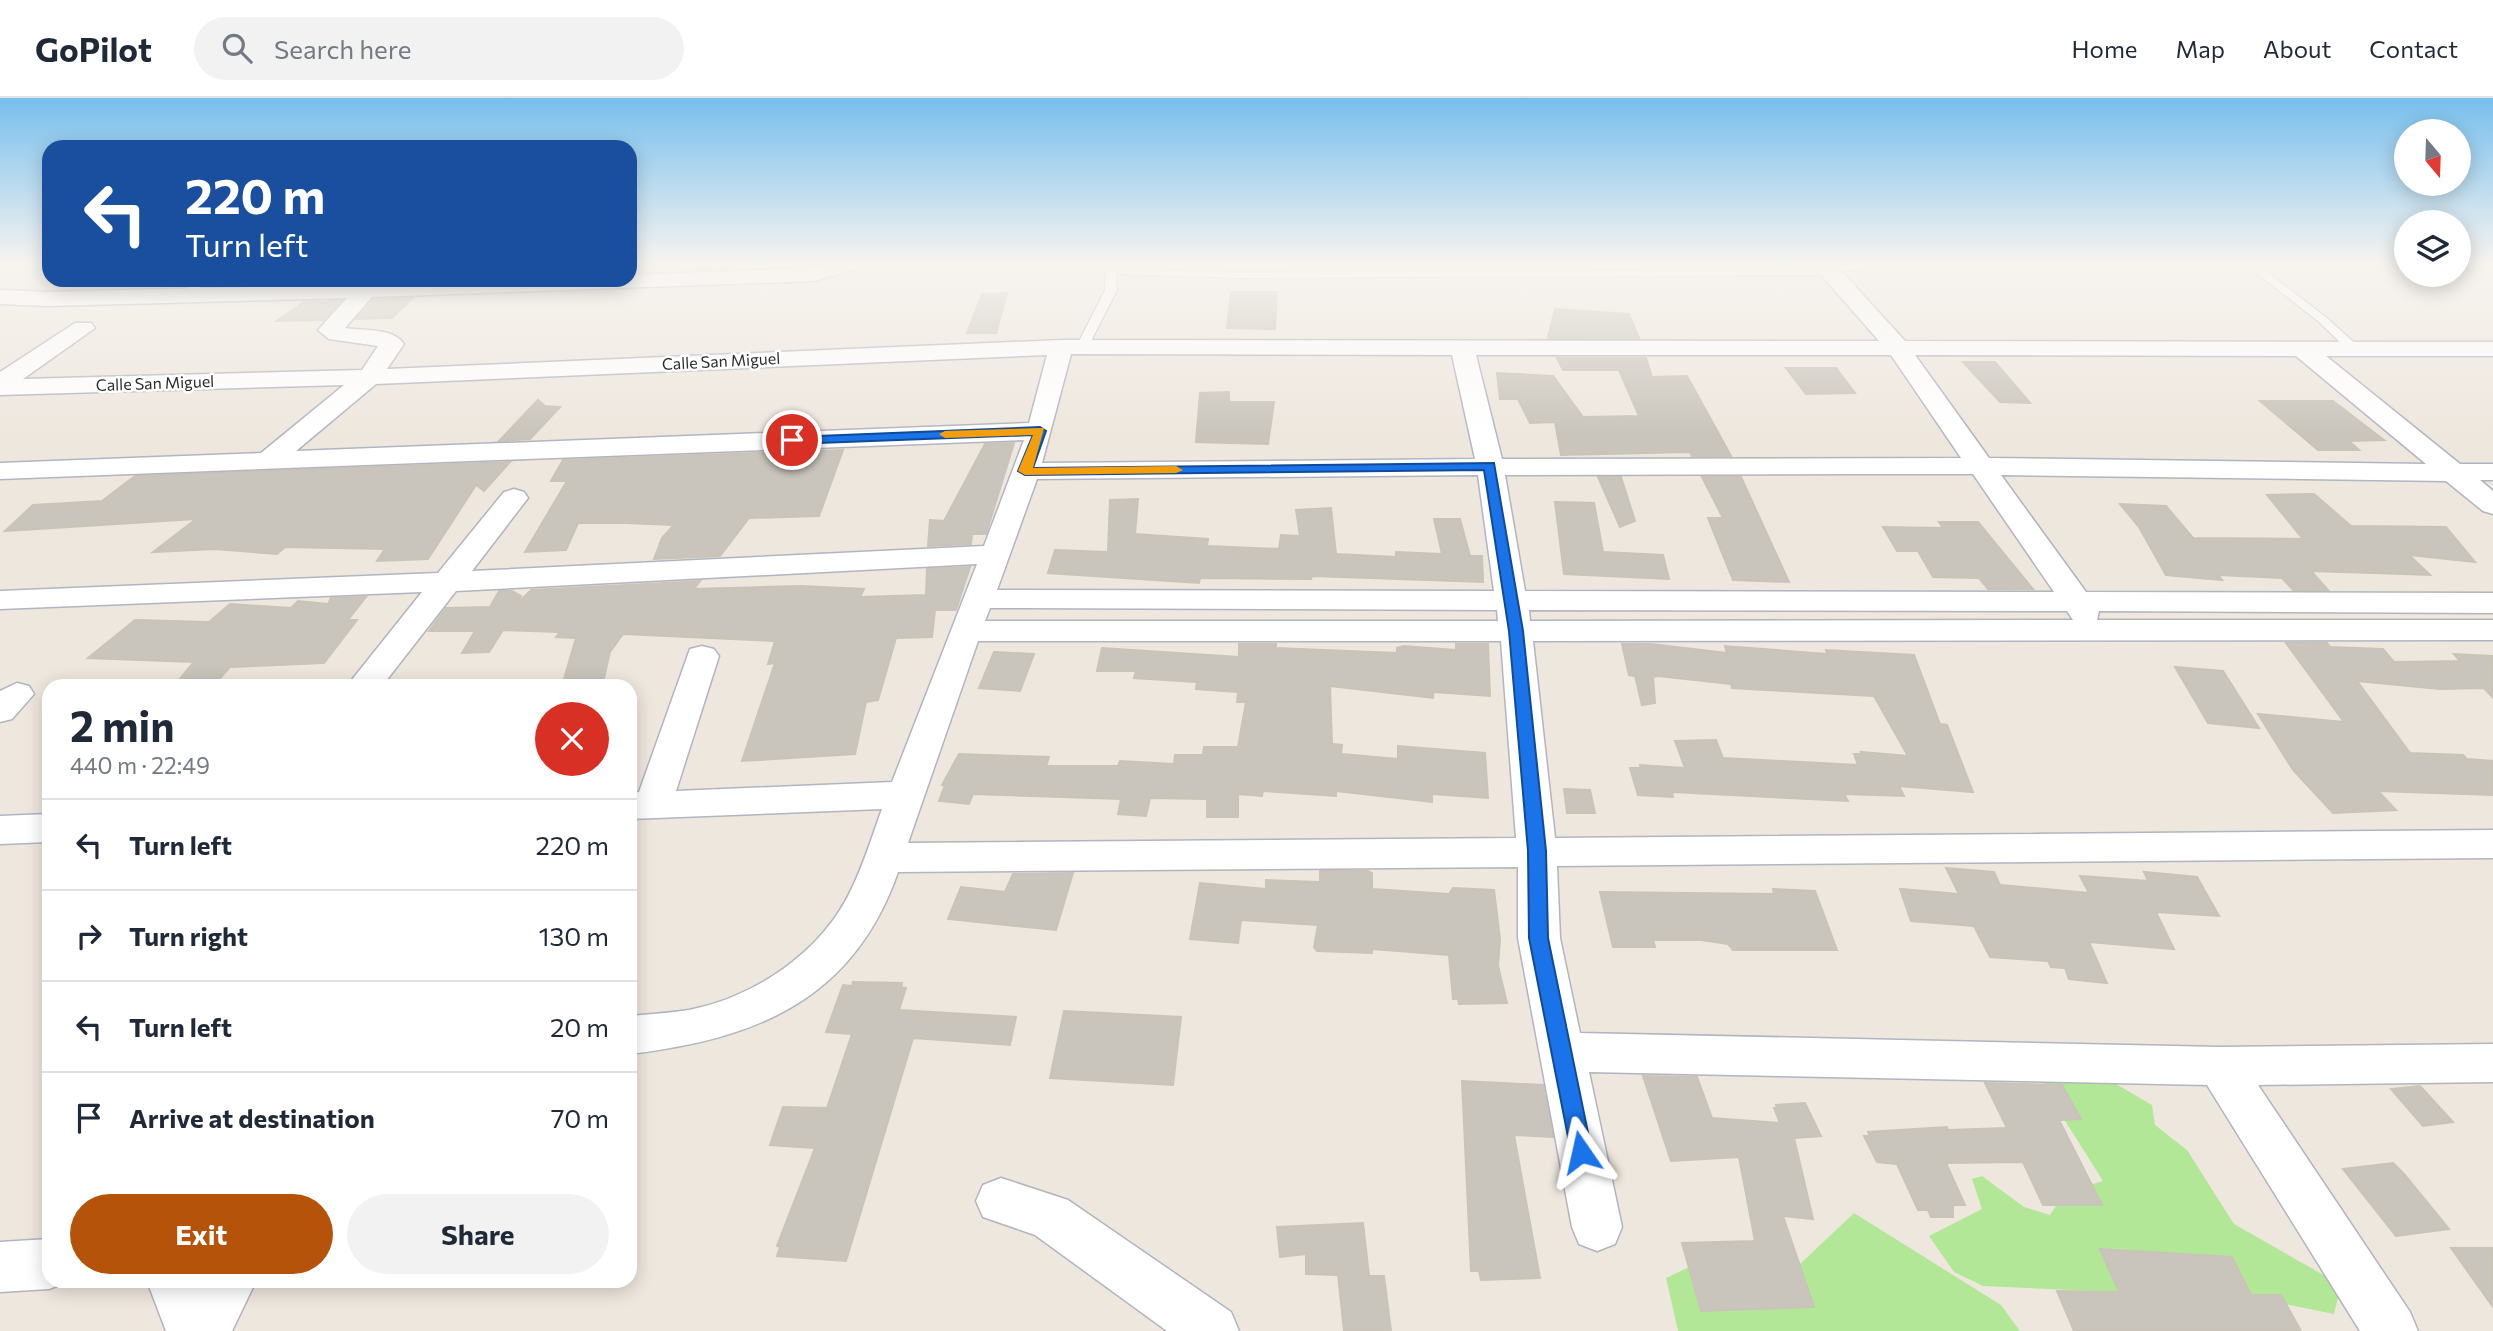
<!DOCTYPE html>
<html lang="en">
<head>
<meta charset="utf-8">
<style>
	body { margin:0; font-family:Commissioner,sans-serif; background:#f2f2f3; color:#1f2937; height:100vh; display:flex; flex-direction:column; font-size:26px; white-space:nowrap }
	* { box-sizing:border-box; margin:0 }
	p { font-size:23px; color:#747a83 }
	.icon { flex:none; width:38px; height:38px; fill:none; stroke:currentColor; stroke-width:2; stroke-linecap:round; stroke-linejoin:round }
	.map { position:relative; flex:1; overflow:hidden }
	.side { position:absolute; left:42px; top:581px; width:595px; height:609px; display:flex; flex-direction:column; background:#fff; border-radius:21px; box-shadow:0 4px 18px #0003 }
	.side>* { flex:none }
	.top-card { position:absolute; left:42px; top:42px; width:595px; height:147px; border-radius:21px; box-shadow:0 4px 18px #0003; background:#1a4fa0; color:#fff; overflow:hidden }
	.needle { width:46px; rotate:161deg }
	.buttons { position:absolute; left:2394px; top:21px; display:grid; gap:14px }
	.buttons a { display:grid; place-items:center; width:77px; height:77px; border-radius:50%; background:#fff; box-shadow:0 4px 18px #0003; font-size:35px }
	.pin { position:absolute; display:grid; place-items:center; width:60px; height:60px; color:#fff; margin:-30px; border:4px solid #fff; border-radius:50%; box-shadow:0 2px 7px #0007 }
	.me { position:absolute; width:77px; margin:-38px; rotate:349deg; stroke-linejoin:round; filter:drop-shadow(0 0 5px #0008) }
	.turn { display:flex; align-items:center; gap:24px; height:147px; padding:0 28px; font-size:32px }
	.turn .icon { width:91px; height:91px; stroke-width:2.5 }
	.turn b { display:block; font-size:49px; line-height:60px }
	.round { display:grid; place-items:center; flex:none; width:74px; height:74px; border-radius:37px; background:#f2f2f3 }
	.head { display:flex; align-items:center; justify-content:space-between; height:119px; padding:0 28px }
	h1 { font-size:42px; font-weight:700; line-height:52px }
	.action { display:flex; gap:14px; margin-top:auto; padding:14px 28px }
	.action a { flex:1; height:80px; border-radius:42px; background:#b45309; color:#fff; font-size:28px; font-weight:700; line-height:80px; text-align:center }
	.action a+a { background:#f2f2f3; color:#1f2937 }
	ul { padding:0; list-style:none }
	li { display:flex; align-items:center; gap:21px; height:91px; padding:0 28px; border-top:2px solid #e0e1e3 }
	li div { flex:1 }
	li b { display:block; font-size:26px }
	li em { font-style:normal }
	header { display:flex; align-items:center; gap:42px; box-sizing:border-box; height:98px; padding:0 35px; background:#fff; border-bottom:2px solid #e0e1e3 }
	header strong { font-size:33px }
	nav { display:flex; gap:38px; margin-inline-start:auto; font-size:24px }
	.search { width:490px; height:63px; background:#f2f2f3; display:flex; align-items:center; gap:18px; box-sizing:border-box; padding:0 24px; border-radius:38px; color:#747a83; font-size:26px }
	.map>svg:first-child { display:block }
	.green { fill:#b3e798 }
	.building { fill:#c9c5bc; stroke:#cac3b7; stroke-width:2 }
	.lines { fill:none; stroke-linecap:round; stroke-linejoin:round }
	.service-casing { stroke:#b2b4c0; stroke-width:2 }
	.minor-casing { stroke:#b2b4c0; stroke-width:3 }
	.service { fill:#fff; fill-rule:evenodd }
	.minor { fill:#fff; fill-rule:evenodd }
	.route { fill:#1a73e8; stroke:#114b97; stroke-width:2 }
	.slow { fill:#f59e0b }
	.labels { text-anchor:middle; stroke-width:5; stroke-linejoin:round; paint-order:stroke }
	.far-street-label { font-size:16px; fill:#2c2c2c; stroke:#fff }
</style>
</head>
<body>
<header>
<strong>GoPilot</strong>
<div class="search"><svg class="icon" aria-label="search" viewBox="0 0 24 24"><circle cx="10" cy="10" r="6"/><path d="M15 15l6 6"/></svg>Search here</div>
<nav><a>Home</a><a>Map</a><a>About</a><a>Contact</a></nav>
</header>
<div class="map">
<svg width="2493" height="1233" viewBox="0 0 2493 1233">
	<rect width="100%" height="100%" fill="#eee7de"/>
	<g class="green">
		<path d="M 2076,974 L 2116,986 L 2152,1007 L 2155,1027 L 2187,1052 L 2234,1126 L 2341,1187 L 2334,1216 L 2256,1200 L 1983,1188 L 1954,1174 L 1929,1138 L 1982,1111 L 1972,1081 L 1982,1078 L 2024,1109 L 2050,1117 L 2065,1094 L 2103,1083 L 2042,986 Z"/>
		<path d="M 1854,1115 L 2001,1207 L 2020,1233 L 1678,1233 L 1666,1180 L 1700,1164 L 1782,1183 Z"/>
	</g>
	<g class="building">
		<path d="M 1231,194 L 1277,194 L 1275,231 L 1227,230 Z"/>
		<path d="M 1007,195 L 996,235 L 967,235 L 982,196 Z"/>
		<path d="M 413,200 L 392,220 L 356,221 L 373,202 Z"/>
		<path d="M 341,203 L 324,222 L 277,223 L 304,204 Z"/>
		<path d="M 1555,211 L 1629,216 L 1639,240 L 1548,240 Z"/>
		<path d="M 1557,260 L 1646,260 L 1652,279 L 1687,278 L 1731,358 L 1692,358 L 1690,354 L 1561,357 L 1555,324 L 1530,325 L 1518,301 L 1500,301 L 1497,275 L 1553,278 L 1583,319 L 1639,318 L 1619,272 L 1563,272 Z"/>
		<path d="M 1963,264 L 1995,264 L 2030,305 L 2000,304 Z"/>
		<path d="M 1786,270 L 1836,270 L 1855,295 L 1806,296 Z"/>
		<path d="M 1229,294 L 1229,304 L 1274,304 L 1268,346 L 1196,344 L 1200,295 Z"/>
		<path d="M 538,302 L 545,308 L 560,309 L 530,341 L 499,343 Z"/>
		<path d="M 2260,303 L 2333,303 L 2384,342 L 2349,343 L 2359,352 L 2318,352 Z"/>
		<path d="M 1014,345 L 986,436 L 972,436 L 971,446 L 928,448 L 930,422 L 944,423 L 985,346 Z"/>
		<path d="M 843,352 L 819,418 L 749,420 L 720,458 L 654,461 L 662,440 L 674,427 L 625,425 L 578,425 L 566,452 L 525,454 L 567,383 L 551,383 L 563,362 Z"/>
		<path d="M 510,364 L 484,393 L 476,387 L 428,461 L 377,463 L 385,451 L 285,449 L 277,456 L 215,451 L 153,454 L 196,421 L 5,433 L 33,407 L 102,403 L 135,378 Z"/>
		<path d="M 1598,379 L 1621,379 L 1635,423 L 1620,429 Z"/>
		<path d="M 1702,379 L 1741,379 L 1789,484 L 1733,482 L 1708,420 L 1723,420 Z"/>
		<path d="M 2314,396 L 2351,428 L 2446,429 L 2475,464 L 2409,457 L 2430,477 L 2311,473 L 2328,492 L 2293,492 L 2282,480 L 2218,477 L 2222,482 L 2166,477 L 2139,429 L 2120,406 L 2166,408 L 2193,440 L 2303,441 L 2267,397 Z"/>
		<path d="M 1138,401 L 1135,436 L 1208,441 L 1207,448 L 1279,451 L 1281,437 L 1300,438 L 1296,412 L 1331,410 L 1336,456 L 1396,459 L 1396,454 L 1442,456 L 1434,421 L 1460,421 L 1470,458 L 1482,458 L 1483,484 L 1312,478 L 1311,481 L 1200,480 L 1199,485 L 1048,475 L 1055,452 L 1108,454 L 1110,402 Z"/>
		<path d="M 1555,404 L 1594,405 L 1603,454 L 1663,457 L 1669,481 L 1564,476 Z"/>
		<path d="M 1939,424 L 1978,424 L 2033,491 L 1988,491 L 1979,480 L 1933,479 L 1918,453 L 1897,453 L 1883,429 L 1943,430 Z"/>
		<path d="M 970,469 L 956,512 L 935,512 L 932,539 L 896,540 L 878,602 L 866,604 L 855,656 L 742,663 L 775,565 L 768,566 L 775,543 L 623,536 L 610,554 L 602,588 L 562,588 L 576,540 L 556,539 L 560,534 L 503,532 L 489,554 L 462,555 L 475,533 L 429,533 L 446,510 L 490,509 L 499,493 L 512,493 L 521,498 L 515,508 L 531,492 L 700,483 L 694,491 L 801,488 L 864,491 L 860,499 L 926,497 L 927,471 Z"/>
		<path d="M 366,499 L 348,522 L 357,522 L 324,565 L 230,569 L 213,588 L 174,588 L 194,564 L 88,560 L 135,522 L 209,524 L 230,506 L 291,510 L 298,503 L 328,506 L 331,500 Z"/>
		<path d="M 2286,545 L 2327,545 L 2330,549 L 2383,551 L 2394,564 L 2460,563 L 2454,556 L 2493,558 L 2493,600 L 2484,590 L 2440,591 L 2357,583 L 2410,655 L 2463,657 L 2467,661 L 2493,663 L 2493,697 L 2378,693 L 2396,712 L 2333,715 L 2293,672 L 2258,616 L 2344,624 Z"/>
		<path d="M 1239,546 L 1276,546 L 1276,550 L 1397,555 L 1397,550 L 1403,548 L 1456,552 L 1456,546 L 1488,546 L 1490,598 L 1433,594 L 1433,600 L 1330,588 L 1332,646 L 1342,647 L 1341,656 L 1398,661 L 1398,648 L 1485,655 L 1488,700 L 1432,696 L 1432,704 L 1336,693 L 1336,698 L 1263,693 L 1262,698 L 1238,696 L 1238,719 L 1207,719 L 1207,701 L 1150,700 L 1146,718 L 1118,716 L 1121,701 L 973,696 L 969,706 L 939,703 L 945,687 L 942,687 L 959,656 L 1049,659 L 1046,668 L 1118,668 L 1120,663 L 1174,666 L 1175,657 L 1203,657 L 1204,649 L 1238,649 L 1246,604 L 1237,604 L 1238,594 L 1196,591 L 1197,584 L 1134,580 L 1136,573 L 1097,573 L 1102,550 L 1239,559 Z"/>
		<path d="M 1622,546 L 1651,546 L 1727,555 L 1725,548 L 1827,556 L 1826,552 L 1914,557 L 1940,626 L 1947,627 L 1973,694 L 1899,688 L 1904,698 L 1844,696 L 1848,703 L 1672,694 L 1673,699 L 1638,697 L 1630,670 L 1641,670 L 1640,667 L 1685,670 L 1675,643 L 1716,642 L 1723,660 L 1858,667 L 1854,656 L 1862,656 L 1861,654 L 1908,658 L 1874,598 L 1748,591 L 1732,590 L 1731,586 L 1658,578 L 1653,579 L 1655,605 L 1642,607 L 1635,578 L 1629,577 Z"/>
		<path d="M 994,554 L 1034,556 L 1020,593 L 979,590 Z"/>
		<path d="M 2175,569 L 2223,573 L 2259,630 L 2208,625 Z"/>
		<path d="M 1564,691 L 1590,692 L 1595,715 L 1567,715 Z"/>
		<path d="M 1946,770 L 1994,774 L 2000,787 L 2089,795 L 2080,778 L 2148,783 L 2144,774 L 2197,779 L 2219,818 L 2156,814 L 2174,851 L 2089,844 L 2107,885 L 2069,881 L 2065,870 L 2051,869 L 2048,863 L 1990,859 L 1974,828 L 1911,823 L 1900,791 L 1959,796 Z"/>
		<path d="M 1320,773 L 1368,773 L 1372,775 L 1372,791 L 1449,796 L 1453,790 L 1494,792 L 1500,841 L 1498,868 L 1507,905 L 1459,906 L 1458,901 L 1453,901 L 1449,857 L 1372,851 L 1372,855 L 1317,853 L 1314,849 L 1318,827 L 1241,822 L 1238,845 L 1190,841 L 1200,785 L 1266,791 L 1266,782 L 1320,784 Z"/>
		<path d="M 1073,775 L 1056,832 L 948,821 L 961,789 L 1005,794 L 1013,776 Z"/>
		<path d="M 1773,791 L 1815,793 L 1837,852 L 1733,852 L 1728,846 L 1701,842 L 1653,842 L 1655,849 L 1613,849 L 1600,794 L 1774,796 Z"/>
		<path d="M 853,884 L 902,885 L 901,889 L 906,890 L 899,912 L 1016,919 L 1010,947 L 913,940 L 846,1163 L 777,1158 L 780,1149 L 777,1148 L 815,1050 L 770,1047 L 783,1009 L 827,1010 L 852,936 L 826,934 L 843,887 L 852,888 Z"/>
		<path d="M 1064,913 L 1181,919 L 1173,987 L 1050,980 Z"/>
		<path d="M 1643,978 L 1697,979 L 1712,1020 L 1780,1025 L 1774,1010 L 1777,1010 L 1776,1007 L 1805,1005 L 1821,1038 L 1794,1040 L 1813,1121 L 1783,1118 L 1814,1209 L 1701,1213 L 1682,1145 L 1755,1143 L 1739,1059 L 1671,1063 Z"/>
		<path d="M 1462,983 L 1543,987 L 1553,1039 L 1514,1037 L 1540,1180 L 1481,1182 L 1479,1173 L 1471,1173 Z"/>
		<path d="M 1985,985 L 2062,987 L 2081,1021 L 2059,1022 L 2102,1107 L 2043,1107 L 2023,1064 L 1946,1065 L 1965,1107 L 1953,1107 L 1953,1119 L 1931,1119 L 1928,1112 L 1918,1112 L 1897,1066 L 1877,1064 L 1864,1038 L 1870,1038 L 1868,1034 L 1947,1029 L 1948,1032 L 2007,1030 Z"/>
		<path d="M 2420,988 L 2453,1024 L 2423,1028 L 2391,991 Z"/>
		<path d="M 2393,1065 L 2404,1076 L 2449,1131 L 2396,1138 L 2343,1071 Z"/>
		<path d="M 1363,1125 L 1369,1178 L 1384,1178 L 1391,1233 L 1344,1233 L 1338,1177 L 1306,1176 L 1306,1156 L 1280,1159 L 1277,1129 Z"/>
		<path d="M 2451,1150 L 2493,1150 L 2493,1209 Z"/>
		<path d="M 2100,1151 L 2232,1159 L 2251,1197 L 2281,1197 L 2301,1233 L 2074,1233 L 2057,1193 L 2119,1194 Z"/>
	</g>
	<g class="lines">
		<g class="service-casing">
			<g id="service">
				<path d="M 1869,164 L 1901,164 L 1896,167 L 1813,177 L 1239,180 L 1116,176 L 1117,192 L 1088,249 L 1082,253 L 1076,249 L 1105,192 L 1105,173 L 1110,170 L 1239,174 L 1813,171 Z"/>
				<path d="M 2242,164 L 2254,164 L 2327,220 L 2358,248 L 2358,254 L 2350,254 L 2319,224 Z"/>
				<path d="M 2482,164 L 2493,164 L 2493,167 L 2483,166 Z"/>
				<path d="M 198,182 L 211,182 L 187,200 L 179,200 L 179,196 Z"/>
			</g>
		</g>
		<g class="minor-casing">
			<g id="minor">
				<path d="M 832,164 L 866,164 L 863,169 L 814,183 L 372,199 L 345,230 C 363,233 392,229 404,246 L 387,271 L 1061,242 L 1879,243 L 1810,164 L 1833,164 L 1905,243 L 2493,244 L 2493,258 L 2326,258 L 2460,366 L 2493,366 L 2493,382 L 2480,382 L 2493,393 L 2493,416 L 2483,413 L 2446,383 L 2001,377 L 2086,494 L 2493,495 L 2493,515 L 2099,513 L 2097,522 L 2493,522 L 2493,542 L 1533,543 L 1555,740 L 2493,732 L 2493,760 L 1557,768 L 1560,840 L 1580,935 L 2220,949 L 2493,946 L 2493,984 L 2258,987 L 2410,1214 L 2418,1233 L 2360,1233 L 2207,987 L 1589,974 L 1622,1129 L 1615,1146 L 1597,1153 L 1579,1146 L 1572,1129 L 1518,840 L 1518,769 L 898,774 C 853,903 755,941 630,956 L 630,918 C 649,916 670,915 689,912 C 755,899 822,854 851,792 C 864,766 872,738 882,711 L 630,721 L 630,695 L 639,694 L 690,551 L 702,548 L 714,551 L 719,558 L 676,693 L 892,684 L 977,466 L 456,493 L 382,588 L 347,588 L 422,494 L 0,511 L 0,493 L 438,475 L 504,394 L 514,391 L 524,394 L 528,400 L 472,473 L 984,448 L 1024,342 L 0,381 L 0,365 L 261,355 L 344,287 L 0,297 L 0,274 L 75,225 L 91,225 L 95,230 L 23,281 L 362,272 L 378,248 L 329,241 L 318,232 L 347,200 L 49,208 L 0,206 L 0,192 L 49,194 L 513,182 L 630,182 L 630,177 L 813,170 ZM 1071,256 L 1452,257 L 1475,361 L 1042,365 ZM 1047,257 L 1029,325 L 296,353 L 376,286 ZM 1476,257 L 1891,257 L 1961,360 L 1502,361 ZM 1915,257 L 2296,258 L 2426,366 L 1989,360 ZM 1858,376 L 1973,376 L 2054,494 L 1525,493 L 1505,377 ZM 1478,377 L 1494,493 L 997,492 L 1037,381 ZM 990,510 L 1497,512 L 1498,523 L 985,523 ZM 1529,512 L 2067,513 L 2073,522 L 1530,523 ZM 978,543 L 1501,543 L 1516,740 L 908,745 Z"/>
				<path d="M 17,585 L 29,588 L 34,596 L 12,621 L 0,624 L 0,593 Z"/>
				<path d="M 49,716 L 49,744 L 0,746 L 0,718 Z"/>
				<path d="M 1001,1080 L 1068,1102 L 1231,1214 L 1239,1233 L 1167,1233 L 1035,1137 L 983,1119 L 976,1103 L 983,1087 Z"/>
				<path d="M 49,1141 L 49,1183 L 67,1184 L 49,1191 L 0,1194 L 0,1144 Z"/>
				<path d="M 147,1183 L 199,1183 L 200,1186 L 202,1183 L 256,1183 L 232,1233 L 166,1233 Z"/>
			</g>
		</g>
		<use href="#service" class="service"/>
		<use href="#minor" class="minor"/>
	</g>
	<linearGradient id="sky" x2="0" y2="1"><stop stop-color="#77bfed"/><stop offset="0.49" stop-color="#f7f4f0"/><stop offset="1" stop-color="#f7f4f0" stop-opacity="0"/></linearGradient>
	<rect width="2493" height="337" fill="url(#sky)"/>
	<path class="route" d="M 1040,329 L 1046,333 L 1033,370 L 1494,365 L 1523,533 L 1546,753 L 1548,840 L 1592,1054 L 1589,1060 L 1581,1063 L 1574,1060 L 1571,1054 L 1529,840 L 1528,753 L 1509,533 L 1484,372 L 1025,377 L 1018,373 L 1033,337 L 792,346 L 786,342 L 792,339 Z"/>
	<path class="slow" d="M 1044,330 L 1033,370 L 1176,368 L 1183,372 L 1176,375 L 1025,377 L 1018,373 L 1033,337 L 945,340 L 939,336 L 945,333 Z"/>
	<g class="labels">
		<g class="far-street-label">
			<text transform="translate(721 263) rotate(-3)" y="6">Calle San Miguel</text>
			<text transform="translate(155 285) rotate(-2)" y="6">Calle San Miguel</text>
		</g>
	</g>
</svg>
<div class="buttons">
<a><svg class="needle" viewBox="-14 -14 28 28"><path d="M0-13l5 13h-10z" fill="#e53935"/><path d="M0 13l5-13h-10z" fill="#747a83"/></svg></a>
<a><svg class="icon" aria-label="layers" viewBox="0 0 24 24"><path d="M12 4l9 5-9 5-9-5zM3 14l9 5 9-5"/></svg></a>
</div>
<div class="pin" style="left:792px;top:342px;background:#d93025"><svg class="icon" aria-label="arrive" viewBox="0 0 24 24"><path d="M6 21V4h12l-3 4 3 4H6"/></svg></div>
<svg class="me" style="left:1581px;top:1054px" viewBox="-20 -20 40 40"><path d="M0-17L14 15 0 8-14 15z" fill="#1a73e8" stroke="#fff" stroke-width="4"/></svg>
<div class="top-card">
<div class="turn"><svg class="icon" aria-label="left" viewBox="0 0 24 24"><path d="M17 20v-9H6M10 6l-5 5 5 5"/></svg><div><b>220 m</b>Turn left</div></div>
</div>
<section class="side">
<div class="head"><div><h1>2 min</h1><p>440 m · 22:49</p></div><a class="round" style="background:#d93025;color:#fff"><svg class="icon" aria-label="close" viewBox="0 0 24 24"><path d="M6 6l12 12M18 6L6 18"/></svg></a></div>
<ul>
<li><svg class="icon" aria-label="left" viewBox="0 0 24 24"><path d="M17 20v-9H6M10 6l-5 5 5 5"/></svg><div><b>Turn left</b></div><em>220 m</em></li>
<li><svg class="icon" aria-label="right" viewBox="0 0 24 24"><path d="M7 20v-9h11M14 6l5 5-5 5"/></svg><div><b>Turn right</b></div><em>130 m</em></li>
<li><svg class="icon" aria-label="left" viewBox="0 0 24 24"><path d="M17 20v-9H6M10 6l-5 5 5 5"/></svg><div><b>Turn left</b></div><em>20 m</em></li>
<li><svg class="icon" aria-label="arrive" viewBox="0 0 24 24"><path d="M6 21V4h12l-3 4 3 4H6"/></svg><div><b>Arrive at destination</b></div><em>70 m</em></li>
</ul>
<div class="action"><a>Exit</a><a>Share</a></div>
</section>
</div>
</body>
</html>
